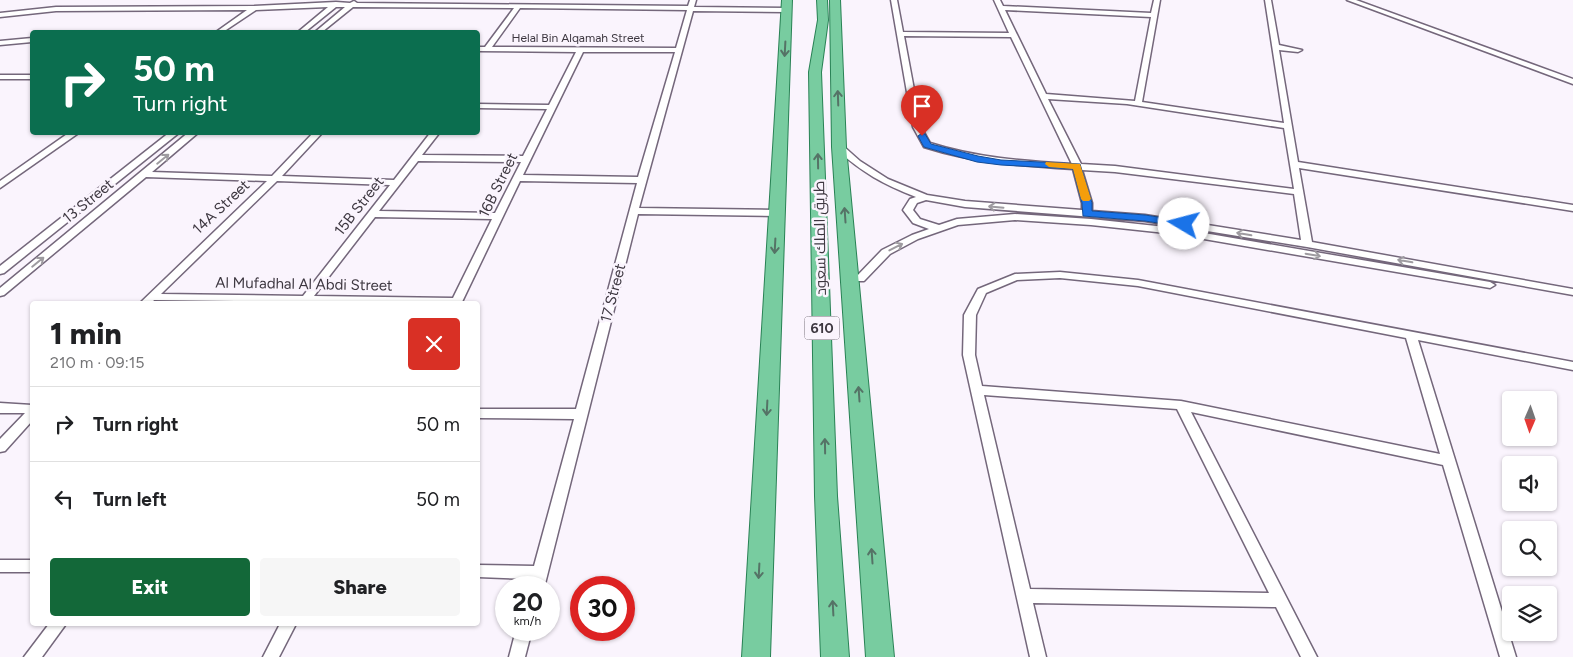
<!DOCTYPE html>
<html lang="en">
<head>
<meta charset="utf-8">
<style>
	body { margin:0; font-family:Figtree,Cairo,sans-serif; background:#f6f6f6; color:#202124; height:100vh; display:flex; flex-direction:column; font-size:19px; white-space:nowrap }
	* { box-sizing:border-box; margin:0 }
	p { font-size:16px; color:#757577 }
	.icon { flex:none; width:28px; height:28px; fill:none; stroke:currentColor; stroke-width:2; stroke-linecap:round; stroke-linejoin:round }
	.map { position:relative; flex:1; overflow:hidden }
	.sheet { position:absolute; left:30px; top:301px; width:450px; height:325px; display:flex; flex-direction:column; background:#fff; border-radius:5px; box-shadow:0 1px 4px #0004 }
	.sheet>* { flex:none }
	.banner { position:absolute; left:30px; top:30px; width:450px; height:105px; border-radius:5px; box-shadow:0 1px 4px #0004; background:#0b6e4f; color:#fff; overflow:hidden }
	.needle { width:32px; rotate:182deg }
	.controls { position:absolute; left:1502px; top:391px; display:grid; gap:10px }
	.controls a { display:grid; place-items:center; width:55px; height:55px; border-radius:5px; background:#fff; box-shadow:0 1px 4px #0004; font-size:25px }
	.speed { position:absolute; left:495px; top:576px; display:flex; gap:10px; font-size:25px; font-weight:700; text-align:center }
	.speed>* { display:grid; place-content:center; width:65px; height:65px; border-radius:50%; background:#fff; box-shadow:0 1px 4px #0004; line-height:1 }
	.speed small { font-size:12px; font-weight:400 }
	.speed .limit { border:8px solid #d22; background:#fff; color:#111 }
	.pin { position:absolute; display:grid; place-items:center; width:42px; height:42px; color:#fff; margin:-51px -21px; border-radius:50% 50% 50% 0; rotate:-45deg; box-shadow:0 0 5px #0007 }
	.pin .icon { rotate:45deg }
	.me { position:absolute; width:55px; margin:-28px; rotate:278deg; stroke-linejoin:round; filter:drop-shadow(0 0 4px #0008) }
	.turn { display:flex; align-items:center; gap:18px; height:105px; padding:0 20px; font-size:22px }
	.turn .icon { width:65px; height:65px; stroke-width:2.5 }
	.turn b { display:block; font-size:35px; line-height:42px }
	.round { display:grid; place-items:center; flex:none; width:52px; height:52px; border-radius:5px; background:#f6f6f6 }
	.headline { display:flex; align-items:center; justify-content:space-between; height:85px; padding:0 20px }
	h1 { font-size:30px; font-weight:800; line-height:38px }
	.button { display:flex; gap:10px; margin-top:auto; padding:10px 20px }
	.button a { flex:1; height:58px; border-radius:5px; background:#136839; color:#fff; font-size:20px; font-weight:800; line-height:58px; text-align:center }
	.button a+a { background:#f6f6f6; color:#202124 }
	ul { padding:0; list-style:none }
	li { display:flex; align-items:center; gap:15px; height:75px; padding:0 20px; border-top:1px solid #e0e0e0 }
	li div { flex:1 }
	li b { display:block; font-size:19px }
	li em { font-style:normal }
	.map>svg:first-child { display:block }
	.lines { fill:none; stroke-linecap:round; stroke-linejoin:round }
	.minor-casing { stroke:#74677b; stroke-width:3 }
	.primary-casing { stroke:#298255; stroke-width:2 }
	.minor { fill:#fff; fill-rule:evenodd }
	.primary { fill:#78cca0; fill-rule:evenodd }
	.oneway { stroke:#557366 }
	.oneway2 { stroke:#9e9ba0 }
	.route { fill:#1a73e8; stroke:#114b97 }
	.slow { fill:#f59e0b }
	.labels { text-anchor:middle; stroke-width:5; stroke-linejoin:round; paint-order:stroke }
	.far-street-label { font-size:12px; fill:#3d3740; stroke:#faf4fd }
	.shield { fill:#faf4fd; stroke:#767079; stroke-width:1 }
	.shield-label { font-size:14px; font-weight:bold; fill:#3d3740 }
	.street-label { font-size:15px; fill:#3d3740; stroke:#faf4fd }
</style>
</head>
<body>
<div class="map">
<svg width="1573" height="657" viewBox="0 0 1573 657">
	<rect width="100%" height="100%" fill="#faf4fd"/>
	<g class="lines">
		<g class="minor-casing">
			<g id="minor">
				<path d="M 690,0 L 696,0 L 694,7 L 786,8 L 789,10 L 786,12 L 693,11 L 639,208 L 777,210 L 782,213 L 777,216 L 638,214 L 544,588 L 529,588 L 531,579 L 478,577 L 478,565 L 534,566 L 574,419 L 478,418 L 478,409 L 576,409 L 637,183 L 520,181 L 461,304 L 154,300 L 151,304 L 139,304 L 267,181 L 146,177 L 4,295 L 0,296 L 0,288 L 189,132 L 199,132 L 152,172 L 272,176 L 314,132 L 323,132 L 282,176 L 394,180 L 431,132 L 440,132 L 422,155 L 523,156 L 547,109 L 478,108 L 478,104 L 549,105 L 576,52 L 478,51 L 478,47 L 485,47 L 514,8 L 353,7 L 322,32 L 315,32 L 345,7 L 336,7 L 305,32 L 298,32 L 328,7 L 256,10 L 223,32 L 216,32 L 247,10 L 56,11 L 0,17 L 0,13 L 56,7 L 254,6 L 336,2 L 350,3 L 354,1 L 357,3 L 688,6 ZM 520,8 L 687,10 L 676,48 L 492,47 ZM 583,52 L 675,52 L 638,177 L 523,175 ZM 418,161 L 521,162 L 495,213 L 379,211 ZM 277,181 L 390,185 L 303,296 L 161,294 ZM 375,217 L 492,219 L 453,298 L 314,296 Z"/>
				<path d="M 891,0 L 897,0 L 903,32 L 1009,33 L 994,0 L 1000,0 L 1003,6 L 1151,13 L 1154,0 L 1160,0 L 1142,102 L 1284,123 L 1265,0 L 1271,0 L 1279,45 L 1302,50 L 1298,52 L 1279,50 L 1298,162 L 1573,205 L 1573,211 L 1299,168 L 1312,242 L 1573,289 L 1573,295 L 1307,247 L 1145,221 L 965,207 L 926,200 L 917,203 L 913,210 L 920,219 L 939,225 L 957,219 L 1015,214 L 1091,219 L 1175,228 L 1490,282 L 1495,285 L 1490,288 L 1175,234 L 1091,225 L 1015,220 L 958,225 L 918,239 L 890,254 L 864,281 L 856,281 L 855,279 L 856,277 L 882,250 L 912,235 L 929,229 L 913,223 L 903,210 L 910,199 L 916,197 C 883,184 863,173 836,149 L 836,145 L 842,145 L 860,161 L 888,179 L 927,195 L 965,201 L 1082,210 L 1082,203 L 1073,169 C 1021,166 974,163 924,147 L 913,127 ZM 1005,10 L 1151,17 L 1135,101 L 1046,94 ZM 904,36 L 1011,37 L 1072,164 C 1023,161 977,158 930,143 L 921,127 ZM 1048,99 L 1127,104 L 1284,128 L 1294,189 L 1115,166 L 1081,164 ZM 1082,170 L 1115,172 L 1294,194 L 1301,240 L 1145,215 L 1092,211 L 1092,203 Z"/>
				<path d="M 1347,0 L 1356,0 L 1573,79 L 1573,84 Z"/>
				<path d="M 32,38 L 32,42 L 0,45 L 0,41 Z"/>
				<rect x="0" y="75" width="32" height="4"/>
				<path d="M 70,132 L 80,132 L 0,188 L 0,181 Z"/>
				<path d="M 170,132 L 180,132 L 4,273 L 0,274 L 0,266 Z"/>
				<path d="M 1060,272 L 1138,280 L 1573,362 L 1573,370 L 1418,340 L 1516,657 L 1500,657 L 1443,465 L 1191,412 L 1317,657 L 1301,657 L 1276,607 L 1033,603 L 1046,657 L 1030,657 L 963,355 L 964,315 L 978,289 L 1015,274 ZM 1060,278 L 1138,286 L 1406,338 L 1440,454 L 1181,401 L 982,386 L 975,355 L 976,315 L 986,293 L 1017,280 ZM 984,395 L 1177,409 L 1269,593 L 1030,589 Z"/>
				<path d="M 0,403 L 32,405 L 32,421 L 5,451 L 0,452 L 0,439 L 25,413 L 0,413 Z"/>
				<rect x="0" y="560" width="32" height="12"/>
				<path d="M 49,624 L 66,624 L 42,657 L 24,657 Z"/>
				<path d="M 280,624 L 296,624 L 279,657 L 263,657 Z"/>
				<path d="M 516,630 L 532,630 L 525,657 L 509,657 Z"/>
			</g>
		</g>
		<g class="primary-casing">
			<g id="primary">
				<path d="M 782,0 L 792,0 L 770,657 L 742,657 Z"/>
				<path d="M 817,0 L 827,0 L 828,20 L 821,72 L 837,496 L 849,657 L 821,657 L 815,496 L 809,72 L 818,20 Z"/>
				<path d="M 830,0 L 840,0 L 846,147 L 894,657 L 866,657 L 832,147 Z"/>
			</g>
		</g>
		<use href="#minor" class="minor"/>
		<use href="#primary" class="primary"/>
	</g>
	<defs><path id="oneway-shaft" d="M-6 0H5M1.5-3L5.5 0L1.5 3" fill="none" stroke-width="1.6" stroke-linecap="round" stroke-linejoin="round" transform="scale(1.25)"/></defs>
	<g class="oneway">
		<use href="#oneway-shaft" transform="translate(785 49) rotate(93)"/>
		<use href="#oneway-shaft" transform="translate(838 98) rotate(-92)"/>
		<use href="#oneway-shaft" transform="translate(818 161) rotate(-91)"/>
		<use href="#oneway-shaft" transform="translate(845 215) rotate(-94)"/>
		<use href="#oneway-shaft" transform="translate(775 246) rotate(93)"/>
		<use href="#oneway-shaft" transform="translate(859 394) rotate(-94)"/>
		<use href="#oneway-shaft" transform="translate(767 408) rotate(93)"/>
		<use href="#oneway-shaft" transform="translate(825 446) rotate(-91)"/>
		<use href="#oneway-shaft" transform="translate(872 556) rotate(-94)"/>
		<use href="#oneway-shaft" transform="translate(759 571) rotate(93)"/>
		<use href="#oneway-shaft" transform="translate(833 608) rotate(-93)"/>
	</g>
	<g class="oneway2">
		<use href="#oneway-shaft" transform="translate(163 159) rotate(-39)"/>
		<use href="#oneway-shaft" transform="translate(996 207) rotate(-175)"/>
		<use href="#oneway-shaft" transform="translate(1244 234) rotate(-170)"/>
		<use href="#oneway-shaft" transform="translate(896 247) rotate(-27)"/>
		<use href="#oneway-shaft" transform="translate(1313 255) rotate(10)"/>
		<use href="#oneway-shaft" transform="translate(1405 261) rotate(-170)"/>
		<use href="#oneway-shaft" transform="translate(38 262) rotate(-39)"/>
	</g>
	<path class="route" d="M 922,133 L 925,134 L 931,144 L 978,156 L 1001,160 L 1080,164 L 1092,203 L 1092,211 L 1145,215 L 1184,221 L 1189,224 L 1184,227 L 1145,221 L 1083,216 L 1082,203 L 1073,169 L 1001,165 L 977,162 L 924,147 L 918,136 Z"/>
	<path class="slow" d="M 1046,162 L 1080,164 L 1091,199 L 1089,201 L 1083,201 L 1081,199 L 1073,169 L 1049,167 L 1045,164 Z"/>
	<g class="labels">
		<g class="far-street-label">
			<text x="578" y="42">Helal Bin Alqamah Street</text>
		</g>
		<rect class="shield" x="804.5" y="316.5" width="35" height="23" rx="4"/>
		<g class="shield-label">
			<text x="822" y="333">610</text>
		</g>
		<g class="street-label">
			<text transform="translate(498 185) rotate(-64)" y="5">16B Street</text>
			<text transform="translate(88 201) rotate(-39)" y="5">13 Street</text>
			<text transform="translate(359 206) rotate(-52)" y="5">15B Street</text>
			<text transform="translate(221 207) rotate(-43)" y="5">14A Street</text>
			<text transform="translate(820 238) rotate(-91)" y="5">طريق الملك سعود</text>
			<text transform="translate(304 284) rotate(1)" y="5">Al Mufadhal Al Abdi Street</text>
			<text transform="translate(613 293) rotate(-75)" y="5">17 Street</text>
		</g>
	</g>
</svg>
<div class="controls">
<a><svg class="needle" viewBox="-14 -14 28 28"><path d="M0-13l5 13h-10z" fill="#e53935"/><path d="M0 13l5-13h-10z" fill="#757577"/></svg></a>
<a><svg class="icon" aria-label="sound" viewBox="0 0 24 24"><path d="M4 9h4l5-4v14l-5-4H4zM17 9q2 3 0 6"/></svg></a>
<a><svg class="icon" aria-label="search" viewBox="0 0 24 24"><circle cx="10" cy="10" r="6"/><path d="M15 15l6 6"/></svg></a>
<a><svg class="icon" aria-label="layers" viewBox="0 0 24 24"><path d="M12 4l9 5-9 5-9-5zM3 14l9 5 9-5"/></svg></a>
</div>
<div class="speed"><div>20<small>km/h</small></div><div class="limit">30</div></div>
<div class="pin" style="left:922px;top:136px;background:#d93025"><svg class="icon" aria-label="arrive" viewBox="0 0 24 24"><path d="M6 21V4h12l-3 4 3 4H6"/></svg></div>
<svg class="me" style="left:1184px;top:224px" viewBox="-20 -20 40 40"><circle r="19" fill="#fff"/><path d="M0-13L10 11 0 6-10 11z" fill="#1a73e8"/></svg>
<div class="banner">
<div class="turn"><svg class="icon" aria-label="right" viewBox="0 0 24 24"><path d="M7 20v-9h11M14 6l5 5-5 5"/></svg><div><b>50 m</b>Turn right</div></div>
</div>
<section class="sheet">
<div class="headline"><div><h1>1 min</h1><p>210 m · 09:15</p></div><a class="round" style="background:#d93025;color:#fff"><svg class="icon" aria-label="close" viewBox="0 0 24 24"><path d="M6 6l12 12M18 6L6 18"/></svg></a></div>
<ul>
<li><svg class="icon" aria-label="right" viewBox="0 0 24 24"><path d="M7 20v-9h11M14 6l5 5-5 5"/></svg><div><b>Turn right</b></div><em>50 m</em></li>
<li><svg class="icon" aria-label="left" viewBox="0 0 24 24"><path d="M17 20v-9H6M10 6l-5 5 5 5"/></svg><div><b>Turn left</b></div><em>50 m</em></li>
</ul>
<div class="button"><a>Exit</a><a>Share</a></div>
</section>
</div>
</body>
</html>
